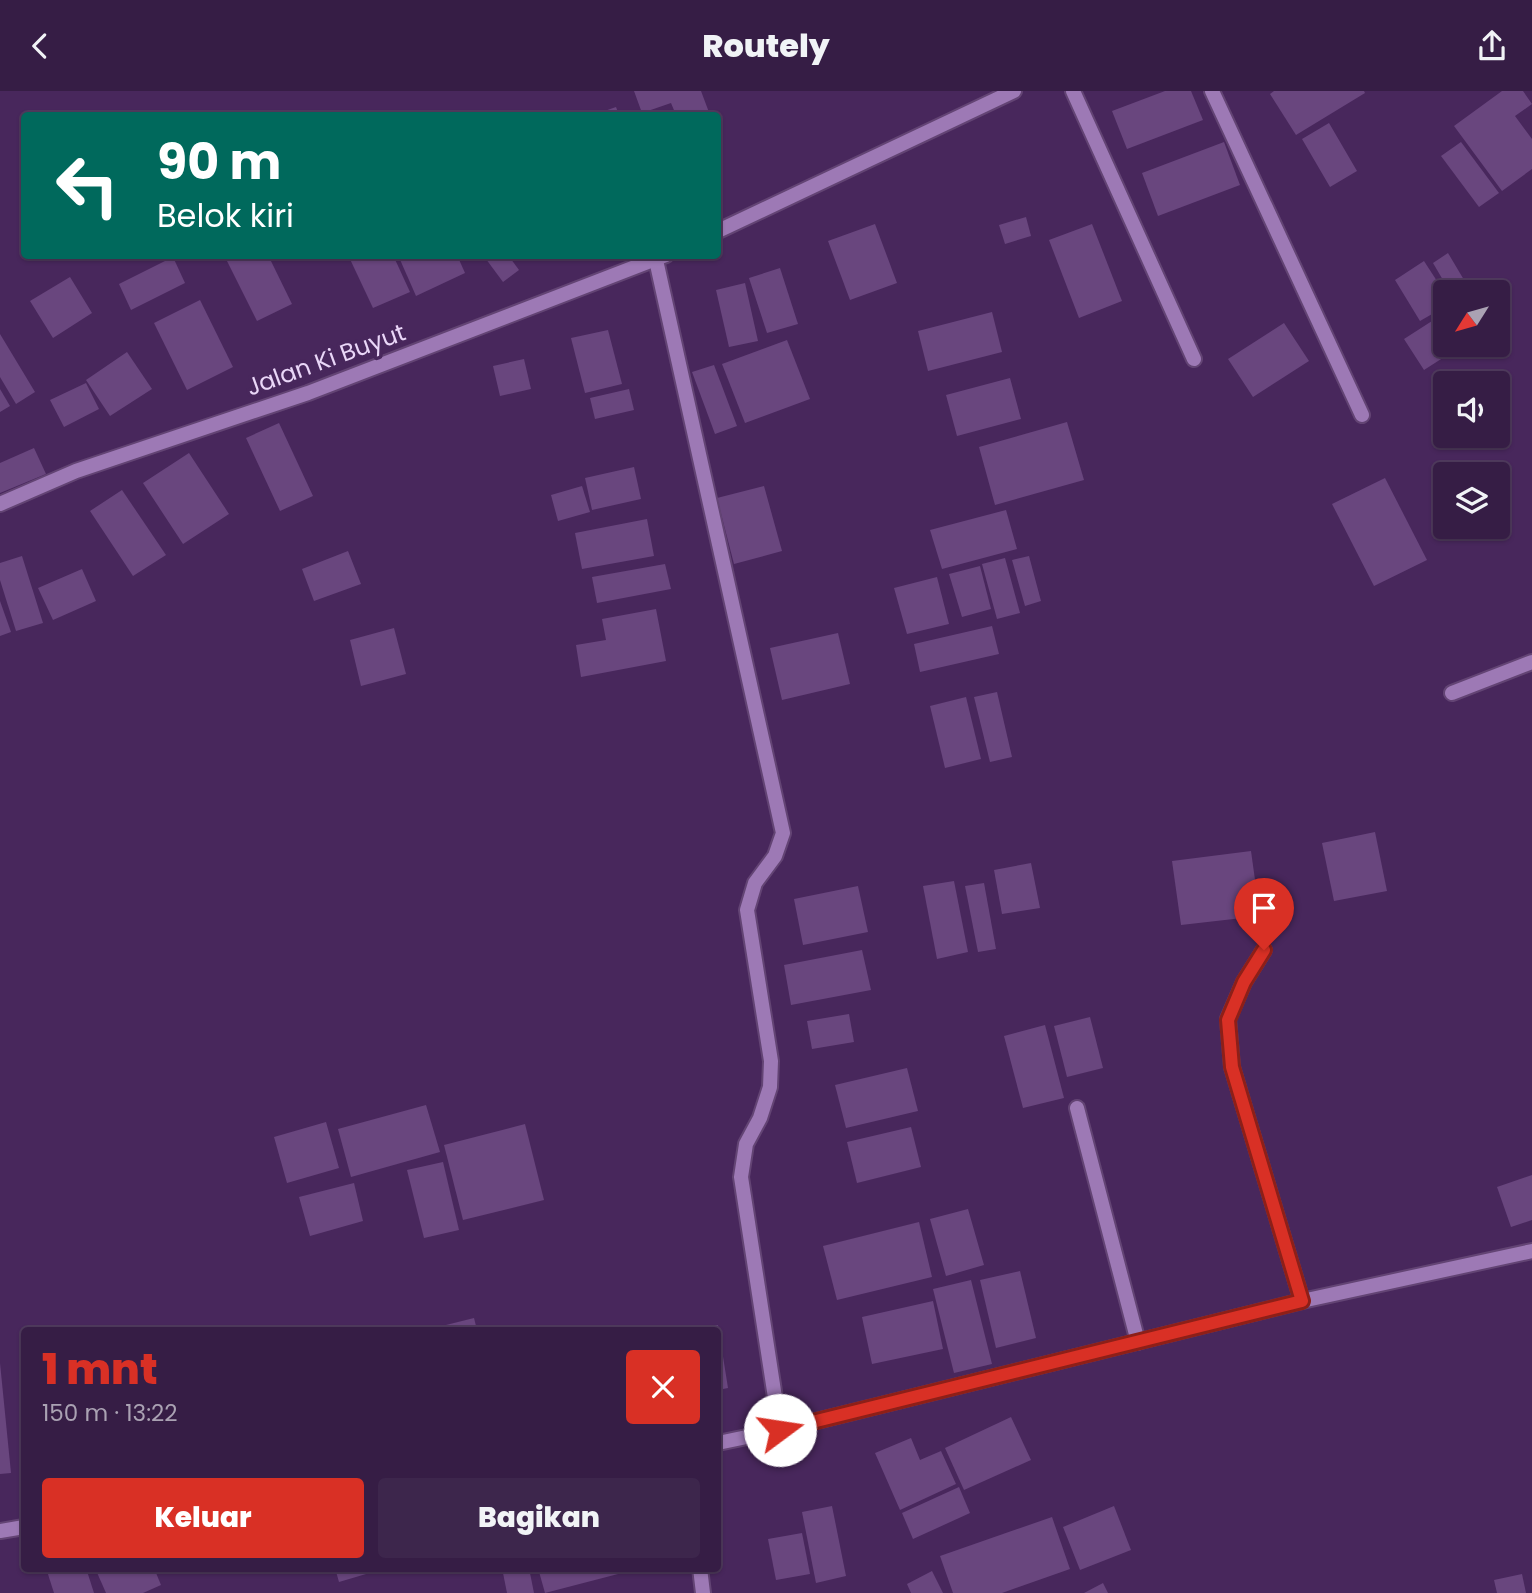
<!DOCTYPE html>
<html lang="id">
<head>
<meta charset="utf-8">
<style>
	body { margin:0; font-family:Poppins,sans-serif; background:#3d264c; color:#f1f3f6; height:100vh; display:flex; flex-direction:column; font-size:26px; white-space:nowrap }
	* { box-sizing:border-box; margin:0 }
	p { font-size:23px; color:#aaa2b3 }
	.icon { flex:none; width:38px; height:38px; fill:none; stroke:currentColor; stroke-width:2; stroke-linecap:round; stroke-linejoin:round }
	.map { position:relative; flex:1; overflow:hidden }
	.panel { position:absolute; left:21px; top:1236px; width:700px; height:245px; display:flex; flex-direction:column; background:#361d45; border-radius:7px; box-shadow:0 2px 5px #0004,0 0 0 2px #503b5e }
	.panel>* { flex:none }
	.guide { position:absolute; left:21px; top:21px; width:700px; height:147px; border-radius:7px; box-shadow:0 2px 5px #0004,0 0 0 2px #503b5e; background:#00695c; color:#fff; overflow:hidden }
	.needle { width:46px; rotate:233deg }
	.buttons { position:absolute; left:1433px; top:189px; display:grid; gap:14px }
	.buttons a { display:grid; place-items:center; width:77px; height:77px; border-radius:7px; background:#361d45; box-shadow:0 2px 5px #0004,0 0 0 2px #503b5e; font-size:35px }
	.pin { position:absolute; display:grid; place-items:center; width:60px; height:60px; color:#fff; margin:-72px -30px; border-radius:50% 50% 50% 0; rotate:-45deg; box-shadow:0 0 7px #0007 }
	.pin .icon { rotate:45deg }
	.me { position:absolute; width:77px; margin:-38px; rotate:76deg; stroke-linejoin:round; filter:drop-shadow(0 0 5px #0008) }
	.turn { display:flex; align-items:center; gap:24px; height:147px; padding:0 21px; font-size:32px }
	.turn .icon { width:91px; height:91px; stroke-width:2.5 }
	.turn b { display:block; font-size:49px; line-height:60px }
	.round { display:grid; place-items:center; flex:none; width:74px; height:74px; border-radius:7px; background:#3d264c }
	.summary { display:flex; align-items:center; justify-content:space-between; height:119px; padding:0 21px }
	h1 { font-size:42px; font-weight:800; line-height:52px; color:#d93025 }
	.cta { display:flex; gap:14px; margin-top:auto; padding:14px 21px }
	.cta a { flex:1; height:80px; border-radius:7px; background:#d93025; color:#fff; font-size:28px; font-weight:800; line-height:80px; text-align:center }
	.cta a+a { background:#3d264c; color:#f1f3f6 }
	header { display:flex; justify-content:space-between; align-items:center; height:91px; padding:0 21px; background:#361d45; font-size:32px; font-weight:800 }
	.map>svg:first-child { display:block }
	.building { fill:#69467e }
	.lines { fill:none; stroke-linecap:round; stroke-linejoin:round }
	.street-casing { stroke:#634474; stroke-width:18 }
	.street { stroke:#9d79b5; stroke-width:14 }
	.route-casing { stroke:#8d1f18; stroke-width:18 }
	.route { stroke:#d93025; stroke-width:12 }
	.labels { text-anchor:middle; stroke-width:7; stroke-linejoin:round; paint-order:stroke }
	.street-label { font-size:24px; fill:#ead7f8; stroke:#48275c }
</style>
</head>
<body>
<header><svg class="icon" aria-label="back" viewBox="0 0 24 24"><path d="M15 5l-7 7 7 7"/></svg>Routely<svg class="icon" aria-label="share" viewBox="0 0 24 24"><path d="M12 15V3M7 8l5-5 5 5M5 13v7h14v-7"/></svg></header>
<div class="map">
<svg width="1532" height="1502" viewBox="0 0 1532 1502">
	<rect width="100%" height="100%" fill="#48275c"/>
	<g class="building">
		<path d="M 634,0 L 701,0 L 710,24 L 676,24 L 671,12 L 642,22 Z"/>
		<path d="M 1165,0 L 1191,0 L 1203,29 L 1127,58 L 1112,20 Z"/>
		<path d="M 1274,0 L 1364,0 L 1365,2 L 1296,44 L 1270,3 Z"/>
		<path d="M 1502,0 L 1523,0 L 1532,13 L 1515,25 L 1532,48 L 1532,78 L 1502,100 L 1454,35 Z"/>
		<path d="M 616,16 L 619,24 L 593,24 Z"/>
		<path d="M 1329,32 L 1357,80 L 1330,96 L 1302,48 Z"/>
		<path d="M 718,45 L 723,59 L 718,61 Z"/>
		<path d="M 1224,51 L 1240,94 L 1158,125 L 1142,82 Z"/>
		<path d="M 1461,51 L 1499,102 L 1479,116 L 1441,65 Z"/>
		<path d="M 1026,126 L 1031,145 L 1005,153 L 999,134 Z"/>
		<path d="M 875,133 L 897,192 L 850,209 L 828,150 Z"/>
		<path d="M 1092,133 L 1122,210 L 1079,227 L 1049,149 Z"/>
		<path d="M 1448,162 L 1470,199 L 1467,201 L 1450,201 L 1433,172 Z"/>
		<path d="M 224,164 L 268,164 L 292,213 L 257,230 Z"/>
		<path d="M 393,164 L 410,201 L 373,217 L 349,166 Z"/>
		<path d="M 398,164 L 457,164 L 465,182 L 416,205 Z"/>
		<path d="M 483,164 L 508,164 L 519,179 L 503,191 Z"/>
		<path d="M 173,166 L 185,192 L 131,219 L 119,193 Z"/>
		<path d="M 1424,170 L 1446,204 L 1446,215 L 1420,230 L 1395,189 Z"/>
		<path d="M 780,177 L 798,233 L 767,242 L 749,187 Z"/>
		<path d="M 70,186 L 92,222 L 53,247 L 30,210 Z"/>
		<path d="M 745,192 L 758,250 L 729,256 L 716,199 Z"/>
		<path d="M 200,209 L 233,276 L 187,299 L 154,232 Z"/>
		<path d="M 992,221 L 1002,261 L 928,280 L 918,240 Z"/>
		<path d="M 1446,221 L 1446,254 L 1463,254 L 1424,279 L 1404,248 Z"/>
		<path d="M 1284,232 L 1309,270 L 1253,306 L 1228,268 Z"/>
		<path d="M 608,239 L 622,293 L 585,302 L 571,247 Z"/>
		<path d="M 0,243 L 35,301 L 16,313 L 0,286 Z"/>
		<path d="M 787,249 L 810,308 L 745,332 L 722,273 Z"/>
		<path d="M 127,261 L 152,298 L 110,325 L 86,289 Z"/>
		<path d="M 524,268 L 531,298 L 500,305 L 493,275 Z"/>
		<path d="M 714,274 L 737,335 L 715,343 L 692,281 Z"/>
		<path d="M 1010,287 L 1021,328 L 957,345 L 946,304 Z"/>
		<path d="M 86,292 L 99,318 L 64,336 L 50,309 Z"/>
		<path d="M 0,298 L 10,315 L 0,321 Z"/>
		<path d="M 629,298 L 634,319 L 595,328 L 590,307 Z"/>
		<path d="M 1067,331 L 1084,389 L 995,414 L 979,356 Z"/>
		<path d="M 279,332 L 313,405 L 280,420 L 246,347 Z"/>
		<path d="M 34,357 L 46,383 L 0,402 L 0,372 Z"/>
		<path d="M 189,362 L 229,423 L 183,453 L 143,392 Z"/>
		<path d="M 634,376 L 641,408 L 592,419 L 585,387 Z"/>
		<path d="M 1385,387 L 1427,469 L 1374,495 L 1332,413 Z"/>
		<path d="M 582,395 L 590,421 L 558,430 L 551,404 Z"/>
		<path d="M 764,395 L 782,460 L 734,473 L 717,407 Z"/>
		<path d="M 122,399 L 166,464 L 133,485 L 90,420 Z"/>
		<path d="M 1006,419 L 1017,458 L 942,478 L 930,439 Z"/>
		<path d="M 647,428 L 654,465 L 582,478 L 575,442 Z"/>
		<path d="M 348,460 L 361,493 L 314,510 L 302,478 Z"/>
		<path d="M 22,465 L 43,532 L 16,540 L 0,489 L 0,472 Z"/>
		<path d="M 1029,465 L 1041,510 L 1025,515 L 1012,469 Z"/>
		<path d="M 1005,467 L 1020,522 L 997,528 L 982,473 Z"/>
		<path d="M 665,473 L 671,498 L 597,512 L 592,486 Z"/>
		<path d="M 980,475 L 991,518 L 962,526 L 949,483 Z"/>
		<path d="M 82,478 L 96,510 L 53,529 L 38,497 Z"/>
		<path d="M 937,486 L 949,533 L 907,543 L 894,497 Z"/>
		<path d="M 0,510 L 11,541 L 0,545 Z"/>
		<path d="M 656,518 L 666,570 L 581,586 L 576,554 L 606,549 L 602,528 Z"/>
		<path d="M 992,535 L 999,563 L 920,581 L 914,553 Z"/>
		<path d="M 394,537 L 406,583 L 361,595 L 350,549 Z"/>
		<path d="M 838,542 L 850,593 L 782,609 L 770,557 Z"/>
		<path d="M 997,601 L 1012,666 L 990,671 L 974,606 Z"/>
		<path d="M 966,606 L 981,668 L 945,677 L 930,615 Z"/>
		<path d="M 1375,741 L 1387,800 L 1334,810 L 1322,752 Z"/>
		<path d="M 1251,760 L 1260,825 L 1181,834 L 1172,770 Z"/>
		<path d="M 1031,772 L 1040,817 L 1002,823 L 994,779 Z"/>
		<path d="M 954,790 L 968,861 L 937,868 L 923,795 Z"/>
		<path d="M 984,792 L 996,858 L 978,861 L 965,795 Z"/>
		<path d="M 858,795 L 868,841 L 803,854 L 794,808 Z"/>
		<path d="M 862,859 L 871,899 L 791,914 L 784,874 Z"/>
		<path d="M 849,923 L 854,951 L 812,958 L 807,930 Z"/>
		<path d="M 1090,926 L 1103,977 L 1067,986 L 1054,935 Z"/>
		<path d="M 1045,934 L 1064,1007 L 1023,1017 L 1004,945 Z"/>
		<path d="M 907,977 L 918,1020 L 846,1037 L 835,994 Z"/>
		<path d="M 426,1014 L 440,1061 L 351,1086 L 338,1038 Z"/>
		<path d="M 326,1031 L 339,1077 L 287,1092 L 274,1046 Z"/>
		<path d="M 525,1033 L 544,1109 L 463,1129 L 444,1054 Z"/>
		<path d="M 911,1036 L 921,1076 L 857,1092 L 847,1051 Z"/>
		<path d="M 443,1071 L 459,1139 L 424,1147 L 407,1079 Z"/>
		<path d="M 1532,1084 L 1532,1129 L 1511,1136 L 1497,1096 Z"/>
		<path d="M 354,1092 L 363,1130 L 310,1145 L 299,1106 Z"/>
		<path d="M 968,1118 L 984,1174 L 946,1185 L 930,1128 Z"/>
		<path d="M 919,1131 L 932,1186 L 837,1209 L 823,1155 Z"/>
		<path d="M 1020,1180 L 1036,1247 L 996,1257 L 980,1189 Z"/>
		<path d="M 971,1189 L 992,1273 L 954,1282 L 933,1198 Z"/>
		<path d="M 933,1210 L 943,1258 L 872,1273 L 862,1226 Z"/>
		<path d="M 474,1227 L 477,1239 L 430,1239 L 430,1238 Z"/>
		<path d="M 718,1234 L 728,1297 L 718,1299 L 718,1239 L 695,1237 Z"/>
		<path d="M 0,1272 L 11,1382 L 0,1383 Z"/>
		<path d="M 1011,1326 L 1031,1369 L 964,1399 L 945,1357 Z"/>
		<path d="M 911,1347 L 920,1369 L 941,1360 L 956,1393 L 900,1419 L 875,1362 Z"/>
		<path d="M 959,1396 L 970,1422 L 913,1448 L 902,1422 Z"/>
		<path d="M 832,1415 L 846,1485 L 816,1492 L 802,1421 Z"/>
		<path d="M 1114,1415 L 1131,1459 L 1080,1479 L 1063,1436 Z"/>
		<path d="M 1052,1426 L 1070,1478 L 1002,1502 L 953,1502 L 940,1465 Z"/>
		<path d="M 802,1442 L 810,1483 L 776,1489 L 768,1448 Z"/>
		<path d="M 46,1477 L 86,1477 L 94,1502 L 54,1502 Z"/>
		<path d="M 95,1477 L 154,1477 L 161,1494 L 143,1502 L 106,1502 Z"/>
		<path d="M 335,1477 L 383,1477 L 383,1478 L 339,1491 Z"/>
		<path d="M 502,1477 L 529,1477 L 534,1502 L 507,1502 Z"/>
		<path d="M 538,1477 L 616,1477 L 618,1483 L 545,1502 Z"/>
		<path d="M 932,1480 L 943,1502 L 911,1502 L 907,1493 Z"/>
		<path d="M 1522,1483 L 1526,1502 L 1497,1502 L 1494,1489 Z"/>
		<path d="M 1103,1492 L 1108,1502 L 1084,1502 Z"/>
	</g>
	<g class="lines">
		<g class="street-casing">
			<g id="street">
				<path d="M 1073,0 L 1194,268"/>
				<path d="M 1212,0 L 1362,324"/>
				<path d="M 718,140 L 1014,0"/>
				<path d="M 656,169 L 783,742 L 775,765 L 755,792 L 747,819 L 771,970 L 770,996 L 760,1027 L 746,1053 L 741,1086 L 780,1339"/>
				<path d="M 0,413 L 76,380 L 308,302 L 666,164"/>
				<path d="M 1452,602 L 1532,571"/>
				<path d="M 1264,859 L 1244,891 L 1228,928 L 1232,976 L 1302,1210"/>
				<path d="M 1077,1017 L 1138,1251"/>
				<path d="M 718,1352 L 780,1339 L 1302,1210 L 1532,1160"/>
				<path d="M 0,1440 L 24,1436"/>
				<path d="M 700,1477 L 703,1502"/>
			</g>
		</g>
		<use href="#street" class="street"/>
	</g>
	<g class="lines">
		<g class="route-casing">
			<path id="route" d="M 780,1339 L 1302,1210 L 1232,976 L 1228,929 L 1244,891 L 1264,859"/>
		</g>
		<use href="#route" class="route"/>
	</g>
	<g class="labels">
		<g class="street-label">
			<text transform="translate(326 269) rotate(-20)" y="8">Jalan Ki Buyut</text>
		</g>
	</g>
</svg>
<div class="buttons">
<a><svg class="needle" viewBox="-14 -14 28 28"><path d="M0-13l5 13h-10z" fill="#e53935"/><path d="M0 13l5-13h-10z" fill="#aaa2b3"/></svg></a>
<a><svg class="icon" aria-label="sound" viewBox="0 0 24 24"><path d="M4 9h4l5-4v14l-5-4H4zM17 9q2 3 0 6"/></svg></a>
<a><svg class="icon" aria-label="layers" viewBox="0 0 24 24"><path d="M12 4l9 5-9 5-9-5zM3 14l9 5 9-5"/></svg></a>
</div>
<div class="pin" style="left:1264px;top:859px;background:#d93025"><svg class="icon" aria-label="arrive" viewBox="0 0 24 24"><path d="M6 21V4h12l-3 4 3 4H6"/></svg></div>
<svg class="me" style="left:780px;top:1339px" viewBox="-20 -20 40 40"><circle r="19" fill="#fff"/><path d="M0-13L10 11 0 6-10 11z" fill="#d93025"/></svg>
<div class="guide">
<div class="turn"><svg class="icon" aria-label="left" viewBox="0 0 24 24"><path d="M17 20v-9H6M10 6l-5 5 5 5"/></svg><div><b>90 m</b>Belok kiri</div></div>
</div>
<section class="panel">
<div class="summary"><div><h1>1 mnt</h1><p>150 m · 13:22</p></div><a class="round" style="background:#d93025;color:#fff"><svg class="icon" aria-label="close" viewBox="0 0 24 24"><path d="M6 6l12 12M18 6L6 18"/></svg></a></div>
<div class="cta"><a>Keluar</a><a>Bagikan</a></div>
</section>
</div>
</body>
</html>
